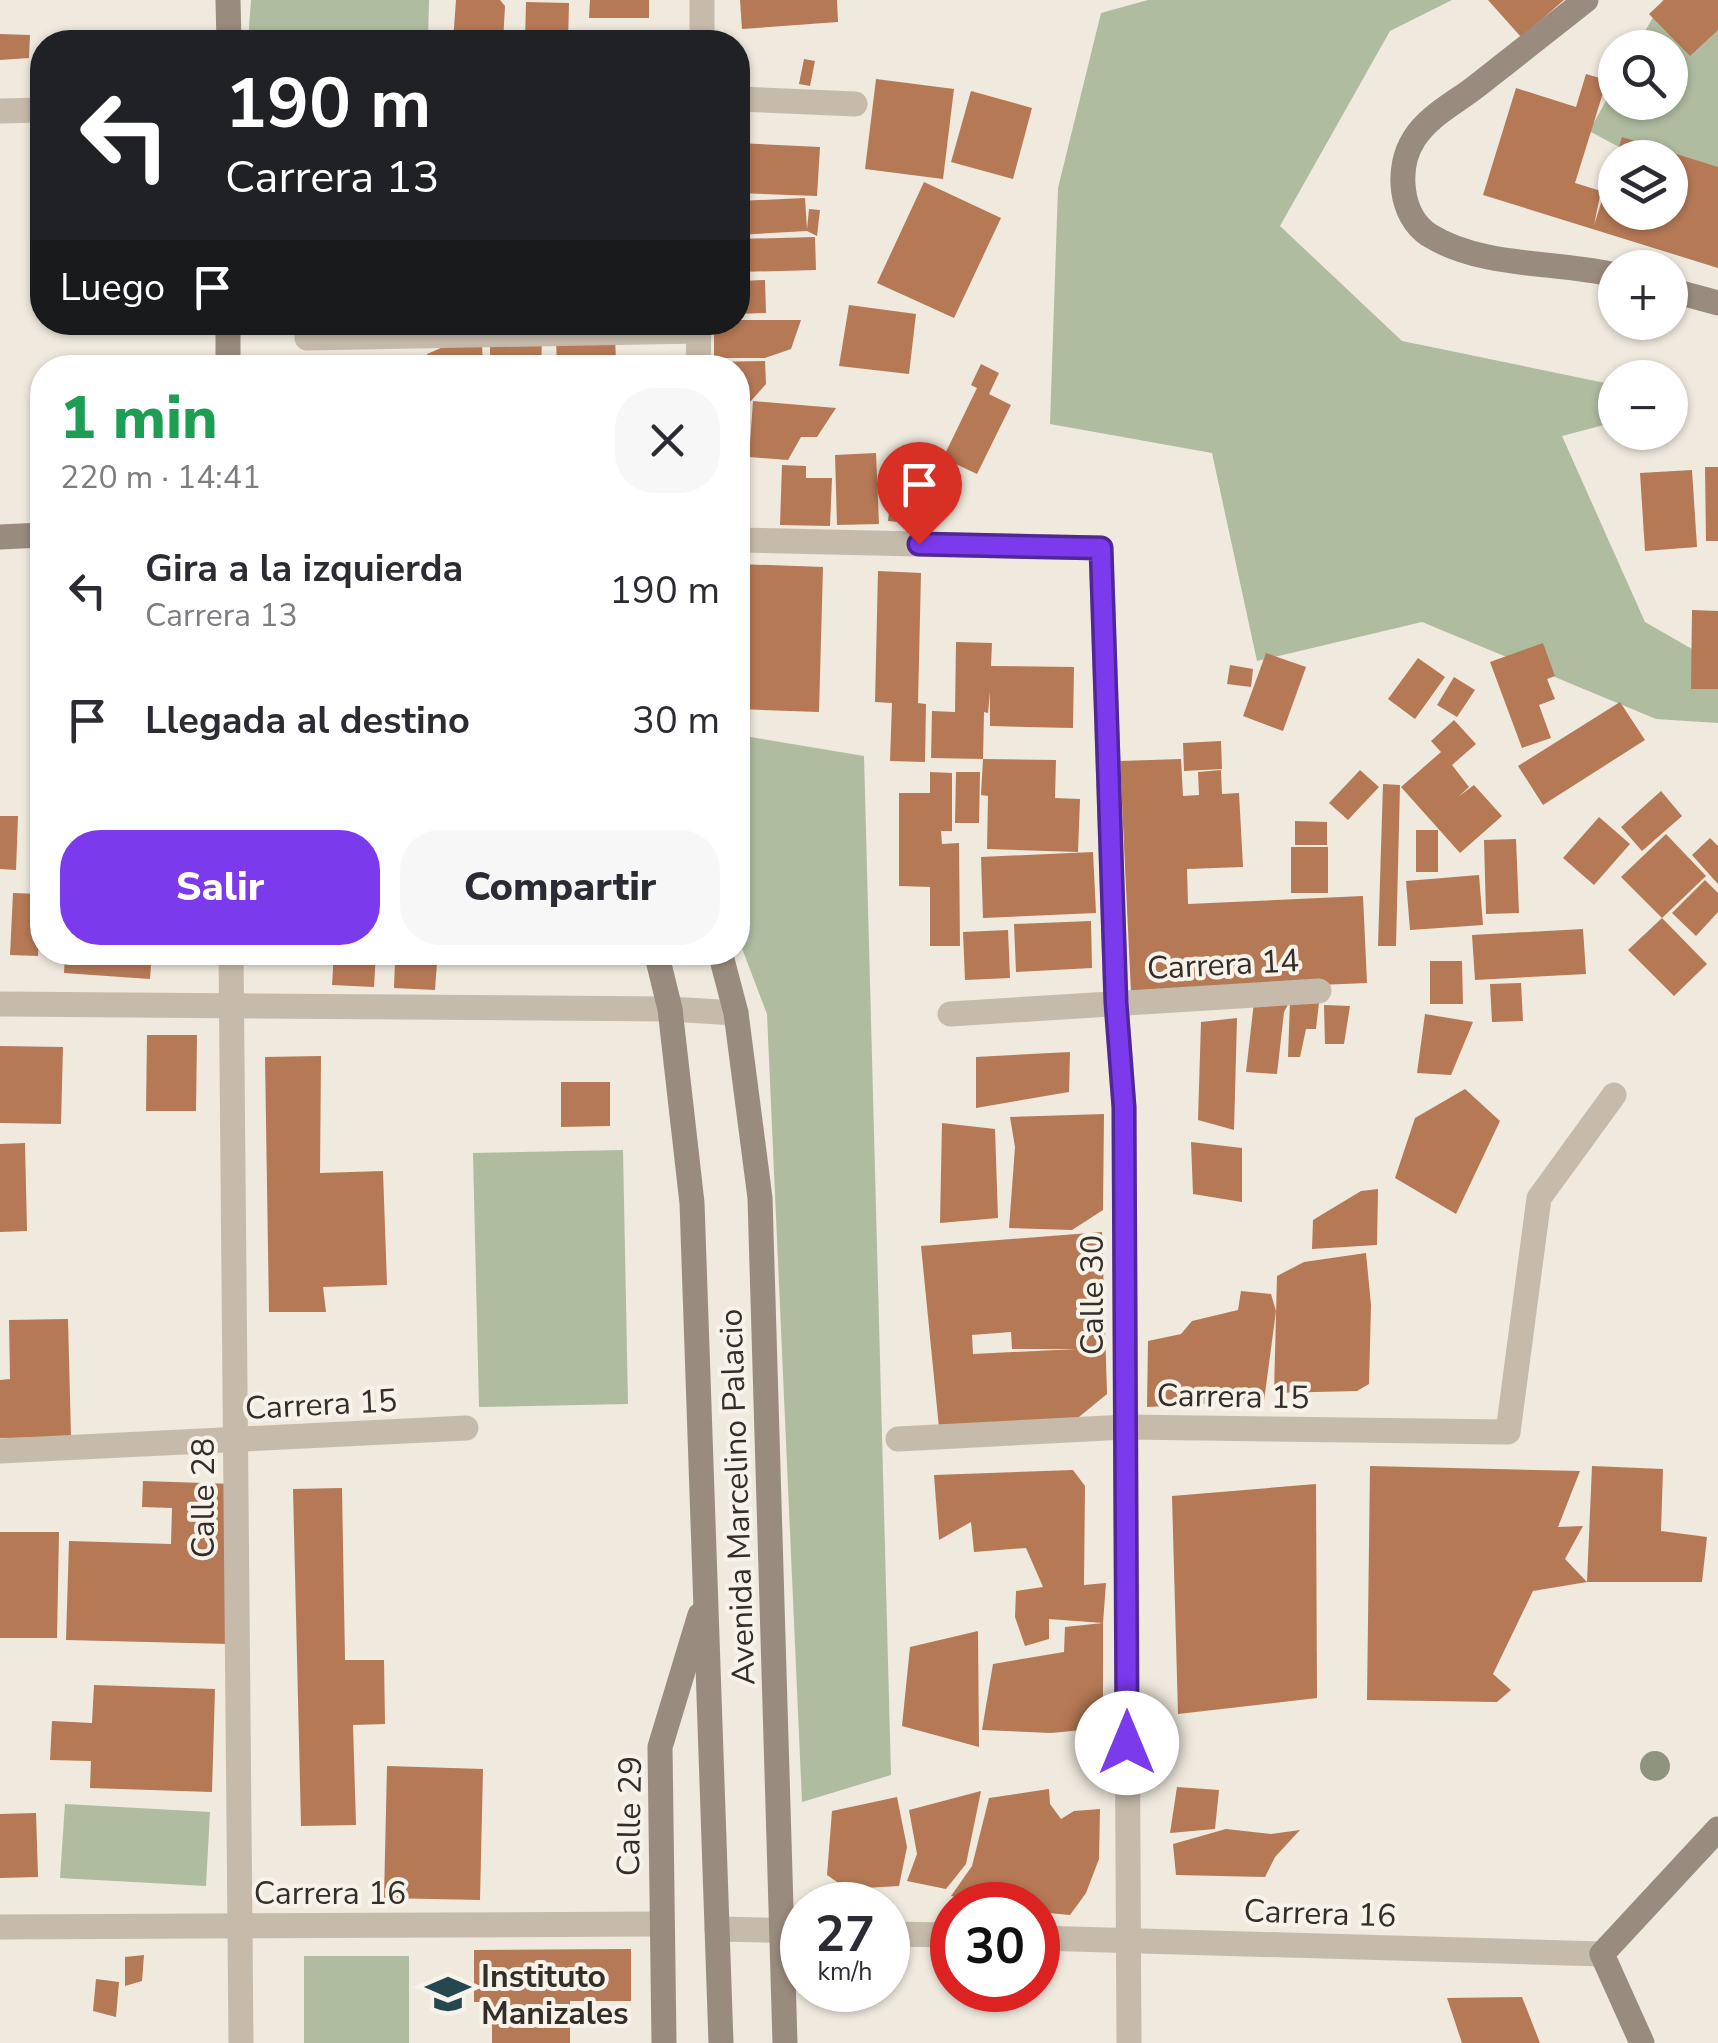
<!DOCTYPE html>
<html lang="es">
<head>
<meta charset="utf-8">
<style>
	body { margin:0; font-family:"Nunito Sans",sans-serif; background:#f7f7f7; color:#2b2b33; height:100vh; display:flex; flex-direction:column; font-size:38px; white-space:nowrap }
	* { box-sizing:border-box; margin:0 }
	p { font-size:32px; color:#7c7c81 }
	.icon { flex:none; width:55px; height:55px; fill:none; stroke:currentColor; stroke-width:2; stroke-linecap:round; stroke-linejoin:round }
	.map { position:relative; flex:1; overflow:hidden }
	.drawer { position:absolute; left:30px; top:355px; width:720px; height:610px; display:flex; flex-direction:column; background:#fff; border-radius:40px; box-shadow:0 2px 8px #0004 }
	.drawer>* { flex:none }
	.top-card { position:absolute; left:30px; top:30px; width:720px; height:305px; border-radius:40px; box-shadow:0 2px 8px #0004; background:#202124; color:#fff; overflow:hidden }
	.controls { position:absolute; left:1598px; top:30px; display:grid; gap:20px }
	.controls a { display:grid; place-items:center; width:90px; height:90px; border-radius:50%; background:#fff; box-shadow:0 2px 8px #0004; font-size:50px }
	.speed { position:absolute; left:780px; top:1882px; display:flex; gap:20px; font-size:50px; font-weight:700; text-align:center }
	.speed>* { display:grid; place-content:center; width:130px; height:130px; border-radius:50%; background:#fff; box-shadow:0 2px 8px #0004; line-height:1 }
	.speed small { font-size:25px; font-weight:400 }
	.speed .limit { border:15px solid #d22; background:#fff; color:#111 }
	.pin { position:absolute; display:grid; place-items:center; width:85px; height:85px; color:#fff; margin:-102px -42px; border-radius:50% 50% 50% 0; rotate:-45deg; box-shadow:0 0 10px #0007 }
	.pin .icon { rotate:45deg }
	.me { position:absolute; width:110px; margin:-55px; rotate:0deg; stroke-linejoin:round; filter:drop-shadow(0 0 8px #0008) }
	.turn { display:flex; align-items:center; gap:35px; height:210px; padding:0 30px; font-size:45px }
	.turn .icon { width:130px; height:130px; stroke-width:2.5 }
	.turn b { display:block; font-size:70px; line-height:85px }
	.then { display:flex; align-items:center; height:95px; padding:0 30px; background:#0003; gap:20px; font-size:38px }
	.round { display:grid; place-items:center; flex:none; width:105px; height:105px; border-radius:40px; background:#f7f7f7 }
	.head { display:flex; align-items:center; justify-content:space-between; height:170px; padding:0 30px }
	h1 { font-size:60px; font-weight:800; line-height:75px; color:#1e9e55 }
	.primary-button { display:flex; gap:20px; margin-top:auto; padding:20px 30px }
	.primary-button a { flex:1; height:115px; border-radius:40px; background:#7c3aed; color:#fff; font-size:40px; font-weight:800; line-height:115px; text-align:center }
	.primary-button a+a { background:#f7f7f7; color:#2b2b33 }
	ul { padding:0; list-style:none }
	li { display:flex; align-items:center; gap:30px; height:130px; padding:0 30px }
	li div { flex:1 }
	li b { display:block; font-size:38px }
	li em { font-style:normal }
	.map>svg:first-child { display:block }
	.green { fill:#afbca0 }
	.building { fill:#b67955; fill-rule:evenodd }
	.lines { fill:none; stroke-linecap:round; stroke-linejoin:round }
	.street { stroke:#c6bbab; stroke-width:25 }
	.secondary { stroke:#998b7d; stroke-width:25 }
	.tree { fill:#8f947e }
	.route-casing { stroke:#51269a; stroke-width:25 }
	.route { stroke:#7c3aed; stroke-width:18 }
	.labels { text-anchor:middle; stroke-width:8; stroke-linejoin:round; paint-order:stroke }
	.street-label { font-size:32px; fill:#342e29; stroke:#f7f3ea }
	.poi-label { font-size:32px; font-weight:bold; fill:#342e29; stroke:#f7f3ea; text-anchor:start }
</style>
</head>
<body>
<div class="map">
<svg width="1718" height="2043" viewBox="0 0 1718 2043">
	<rect width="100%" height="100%" fill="#efe9de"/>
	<g class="green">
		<path d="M 251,0 L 429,0 L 428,42 L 248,42 Z"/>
		<path d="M 1148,0 L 1452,0 L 1390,31 L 1280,226 L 1402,341 L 1615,385 L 1615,422 L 1562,436 L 1645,622 L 1718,664 L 1718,723 L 1656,719 L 1422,622 L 1257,661 L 1212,453 L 1050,424 L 1058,188 L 1101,13 Z"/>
		<path d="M 1663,0 L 1718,0 L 1718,201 L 1670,158 L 1638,157 L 1589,131 L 1615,85 L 1615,102 L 1670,102 L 1670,48 L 1636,47 Z"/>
		<path d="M 738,735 L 864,756 L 891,1775 L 802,1802 L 767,1014 L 738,938 Z"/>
		<path d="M 623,1150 L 628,1404 L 479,1407 L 473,1153 Z"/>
		<path d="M 65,1804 L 210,1812 L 206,1886 L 60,1878 Z"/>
		<rect x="304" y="1956" width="105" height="87"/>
	</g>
	<g class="building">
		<path d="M 456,0 L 500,0 L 505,6 L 503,42 L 453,42 Z"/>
		<path d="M 590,0 L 649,0 L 649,18 L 589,18 Z"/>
		<path d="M 740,0 L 837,0 L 838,22 L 742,29 Z"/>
		<path d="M 1488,0 L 1564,0 L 1521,37 Z"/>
		<path d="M 1664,0 L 1718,0 L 1718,30 L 1690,56 L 1649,14 Z"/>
		<path d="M 526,2 L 569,3 L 568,42 L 525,42 Z"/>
		<path d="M 115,33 L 155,36 L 155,42 L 115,42 Z"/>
		<path d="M 0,34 L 30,35 L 29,58 L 0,60 Z"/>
		<path d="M 804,59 L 815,61 L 810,86 L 799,84 Z"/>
		<path d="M 1586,74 L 1607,80 L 1575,183 L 1601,191 L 1594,225 L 1614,163 L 1615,212 L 1670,212 L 1670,158 L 1616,158 L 1622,137 L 1718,167 L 1718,268 L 1483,195 L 1516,88 L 1576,107 Z"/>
		<path d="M 876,79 L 954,89 L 943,179 L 865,169 Z"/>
		<path d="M 971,91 L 1032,108 L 1013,179 L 951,162 Z"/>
		<path d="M 738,143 L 820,147 L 817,196 L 738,193 Z"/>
		<path d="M 924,182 L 1001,218 L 954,318 L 877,283 Z"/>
		<path d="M 805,198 L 807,229 L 809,209 L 820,210 L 817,236 L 807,231 L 738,235 L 738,201 Z"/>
		<path d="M 815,237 L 816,270 L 738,272 L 738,239 Z"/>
		<path d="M 765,280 L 766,313 L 738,314 L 738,281 Z"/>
		<path d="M 849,305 L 916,314 L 909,374 L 839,366 Z"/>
		<path d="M 738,320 L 801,320 L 791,349 L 765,358 L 714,358 L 714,322 Z"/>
		<path d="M 615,337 L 616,361 L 557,368 L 556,339 Z"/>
		<path d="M 542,341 L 541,368 L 490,368 L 490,342 Z"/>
		<path d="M 482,343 L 483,368 L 428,368 L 427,354 L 450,344 Z"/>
		<path d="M 765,361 L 766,384 L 751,401 L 746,401 L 746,407 L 738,407 L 738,368 L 710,368 L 710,362 Z"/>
		<path d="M 981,364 L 999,373 L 989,394 L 1011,405 L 977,474 L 943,458 L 977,388 L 971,385 Z"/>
		<path d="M 753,401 L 836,408 L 817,437 L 801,437 L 788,460 L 749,457 Z"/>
		<path d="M 738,410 L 744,410 L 749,463 L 738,464 Z"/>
		<path d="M 876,453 L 879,524 L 837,525 L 835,455 Z"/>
		<path d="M 782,465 L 806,466 L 806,478 L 832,478 L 830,526 L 780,525 Z"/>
		<path d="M 894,466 L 933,470 L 927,525 L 888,521 Z"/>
		<path d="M 1705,467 L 1718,467 L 1718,541 L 1706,541 Z"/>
		<path d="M 1692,470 L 1697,547 L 1645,551 L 1640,473 Z"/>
		<path d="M 745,472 L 747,498 L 738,505 L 738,473 Z"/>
		<path d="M 738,564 L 823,567 L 819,712 L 738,709 Z"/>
		<path d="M 878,571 L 921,573 L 918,703 L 926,704 L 925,762 L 890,761 L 892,703 L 875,702 Z"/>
		<path d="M 1692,610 L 1718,611 L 1718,689 L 1691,689 Z"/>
		<path d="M 956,642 L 992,643 L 991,666 L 1074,667 L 1073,728 L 990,726 L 990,692 L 988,713 L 984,712 L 983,759 L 931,758 L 932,711 L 955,712 Z"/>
		<path d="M 1543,643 L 1555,676 L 1547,679 L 1555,699 L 1539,705 L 1551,738 L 1522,748 L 1490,662 Z"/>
		<path d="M 1266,653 L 1306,667 L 1283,731 L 1243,716 Z"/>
		<path d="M 1418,658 L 1445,677 L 1415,719 L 1388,699 Z"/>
		<path d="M 1230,665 L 1253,669 L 1251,687 L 1227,684 Z"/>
		<path d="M 1454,677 L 1475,690 L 1457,717 L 1437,705 Z"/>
		<path d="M 1620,702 L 1645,740 L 1543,805 L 1518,766 Z"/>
		<path d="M 1454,720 L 1476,744 L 1452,765 L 1469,787 L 1458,797 L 1474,785 L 1502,816 L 1460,853 L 1401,787 L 1441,752 L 1431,741 Z"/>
		<path d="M 1221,741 L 1222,769 L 1184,771 L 1183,743 Z"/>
		<path d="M 983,759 L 1056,760 L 1055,798 L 1080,799 L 1078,852 L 987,849 L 988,796 L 981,795 Z"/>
		<path d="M 1181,759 L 1183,796 L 1199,795 L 1198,772 L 1221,770 L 1222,794 L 1239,793 L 1243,867 L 1187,869 L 1188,904 L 1363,896 L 1367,983 L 1131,993 L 1120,761 Z"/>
		<path d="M 1360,770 L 1379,787 L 1348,820 L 1329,803 Z"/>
		<path d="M 930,772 L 952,773 L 952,831 L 941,831 L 942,844 L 959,843 L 960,946 L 930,946 L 930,887 L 899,886 L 899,793 L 930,793 Z"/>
		<path d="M 956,772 L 980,772 L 979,823 L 955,823 Z"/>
		<path d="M 1383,784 L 1400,785 L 1396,946 L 1378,946 Z"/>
		<path d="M 1661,791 L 1682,816 L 1642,851 L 1621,827 Z"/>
		<path d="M 0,816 L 18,816 L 16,870 L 0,869 Z"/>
		<path d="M 1599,817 L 1630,844 L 1594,885 L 1563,858 Z"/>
		<path d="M 1295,821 L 1327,822 L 1327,845 L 1295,845 Z"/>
		<rect x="1416" y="830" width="22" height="42"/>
		<path d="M 1666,834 L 1706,876 L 1662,918 L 1621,877 Z"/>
		<path d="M 1710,838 L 1718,846 L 1718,884 L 1692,855 Z"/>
		<path d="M 1516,839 L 1519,913 L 1486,914 L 1484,840 Z"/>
		<rect x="1291" y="847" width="37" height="46"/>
		<path d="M 1093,852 L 1096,913 L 983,918 L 981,857 Z"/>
		<path d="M 1479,875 L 1483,925 L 1410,930 L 1406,881 Z"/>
		<path d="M 1705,880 L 1718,893 L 1718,912 L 1696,936 L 1672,913 Z"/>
		<path d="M 13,893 L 41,894 L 38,956 L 10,955 Z"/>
		<path d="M 1662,918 L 1707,964 L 1674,996 L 1628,950 Z"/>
		<path d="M 1091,921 L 1092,968 L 1016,972 L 1014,924 Z"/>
		<path d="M 1583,929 L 1586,974 L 1475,980 L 1472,935 Z"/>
		<path d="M 1008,930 L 1010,978 L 965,980 L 963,932 Z"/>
		<path d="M 65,952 L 152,952 L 150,979 L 64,973 Z"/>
		<path d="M 334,952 L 376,952 L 374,987 L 332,985 Z"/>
		<path d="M 395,961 L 437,963 L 435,990 L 394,988 Z"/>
		<path d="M 1430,961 L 1462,961 L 1463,1004 L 1430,1004 Z"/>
		<path d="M 1521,983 L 1523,1021 L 1492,1022 L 1490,984 Z"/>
		<path d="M 1290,1001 L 1319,1003 L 1316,1029 L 1306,1029 L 1300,1057 L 1288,1057 Z"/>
		<path d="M 1290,1001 L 1284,1012 L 1277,1074 L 1246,1072 L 1254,1002 Z"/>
		<path d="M 1324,1005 L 1350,1006 L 1344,1044 L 1325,1044 Z"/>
		<path d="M 1425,1014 L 1473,1022 L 1451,1075 L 1417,1073 Z"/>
		<path d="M 1237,1018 L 1234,1130 L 1198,1120 L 1201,1022 Z"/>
		<path d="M 147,1035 L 197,1035 L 196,1111 L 146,1111 Z"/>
		<path d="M 0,1046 L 63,1047 L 61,1124 L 0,1123 Z"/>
		<path d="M 1070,1052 L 1069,1092 L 976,1108 L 976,1057 Z"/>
		<path d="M 321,1056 L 320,1173 L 383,1171 L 387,1285 L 323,1287 L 326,1312 L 269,1312 L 265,1057 Z"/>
		<path d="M 561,1082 L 610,1082 L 610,1126 L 561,1127 Z"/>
		<path d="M 1465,1089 L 1500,1121 L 1456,1214 L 1395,1178 L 1415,1118 Z"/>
		<path d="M 1104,1114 L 1103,1210 L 1072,1230 L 1009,1228 L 1015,1147 L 1010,1117 Z"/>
		<path d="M 942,1123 L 995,1129 L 998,1218 L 940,1223 Z"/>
		<path d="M 1191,1142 L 1242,1148 L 1242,1202 L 1193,1194 Z"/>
		<path d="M 25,1143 L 27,1231 L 0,1232 L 0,1144 Z"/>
		<path d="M 1378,1189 L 1377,1245 L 1312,1249 L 1313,1220 L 1361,1191 Z"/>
		<path d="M 1102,1232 L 1107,1394 L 1074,1421 L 939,1428 L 921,1246 ZM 1011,1332 L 1012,1349 L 1077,1349 L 973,1354 L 972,1335 Z"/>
		<path d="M 1366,1253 L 1371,1305 L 1369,1384 L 1357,1391 L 1274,1393 L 1277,1276 L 1304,1262 Z"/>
		<path d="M 1241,1291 L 1271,1294 L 1276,1311 L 1264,1401 L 1147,1407 L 1148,1341 L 1181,1334 L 1192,1321 L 1238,1310 Z"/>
		<path d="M 68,1319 L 71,1437 L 0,1438 L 0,1380 L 10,1379 L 9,1320 Z"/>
		<path d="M 1370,1466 L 1580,1471 L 1558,1527 L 1583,1526 L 1565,1559 L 1587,1582 L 1533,1591 L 1493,1674 L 1511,1690 L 1497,1702 L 1367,1700 Z"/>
		<path d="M 1592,1466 L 1663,1469 L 1661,1531 L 1707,1537 L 1702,1582 L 1587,1582 Z"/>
		<path d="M 1073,1470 L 1085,1486 L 1084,1585 L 1106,1583 L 1103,1623 L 1049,1619 L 1049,1639 L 1025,1646 L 1015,1617 L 1016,1591 L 1043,1587 L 1026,1548 L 974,1552 L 971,1522 L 939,1540 L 934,1475 Z"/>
		<path d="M 143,1481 L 234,1484 L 230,1644 L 66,1640 L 69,1541 L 171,1544 L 172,1508 L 142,1507 Z"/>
		<path d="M 1316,1484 L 1317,1698 L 1178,1714 L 1172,1496 Z"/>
		<path d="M 342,1488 L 345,1660 L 384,1660 L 385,1724 L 353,1725 L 356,1825 L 301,1826 L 293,1489 Z"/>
		<path d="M 0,1532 L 59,1532 L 57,1638 L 0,1638 Z"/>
		<path d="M 1103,1623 L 1103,1728 L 1051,1733 L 982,1730 L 993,1664 L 1064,1652 L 1065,1627 Z"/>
		<path d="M 978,1631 L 979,1747 L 902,1726 L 910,1647 Z"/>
		<path d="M 94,1685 L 215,1689 L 212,1792 L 90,1788 L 91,1761 L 50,1760 L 52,1721 L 92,1723 Z"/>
		<path d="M 387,1766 L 483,1769 L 480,1900 L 384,1898 Z"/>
		<path d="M 1177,1787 L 1219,1790 L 1215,1829 L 1170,1833 Z"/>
		<path d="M 1049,1789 L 1050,1804 L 1061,1819 L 1074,1811 L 1100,1809 L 1099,1859 L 1086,1893 L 1070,1915 L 1038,1912 L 1038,1905 L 993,1905 L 951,1896 L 972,1866 L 989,1798 Z"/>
		<path d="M 981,1791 L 966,1864 L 946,1889 L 907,1881 L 917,1854 L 909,1810 Z"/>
		<path d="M 897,1797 L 907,1847 L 899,1886 L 847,1889 L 827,1875 L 832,1811 Z"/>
		<path d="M 36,1813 L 38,1877 L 0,1878 L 0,1814 Z"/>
		<path d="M 1226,1829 L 1271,1834 L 1300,1830 L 1275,1857 L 1265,1877 L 1176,1875 L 1173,1844 Z"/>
		<path d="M 631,1949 L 631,2001 L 570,2001 L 570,2043 L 492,2043 L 492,2002 L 474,2002 L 474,1950 Z"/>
		<path d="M 144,1955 L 142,1981 L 125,1986 L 125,1957 Z"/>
		<path d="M 96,1979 L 119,1982 L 116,2017 L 93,2011 Z"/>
		<path d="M 1522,1997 L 1540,2043 L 1462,2043 L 1447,1998 Z"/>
	</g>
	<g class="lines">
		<g class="street">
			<path d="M 702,0 L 702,42"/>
			<path d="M 738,99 L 855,104"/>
			<path d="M 0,111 L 42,110"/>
			<path d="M 307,338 L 698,331"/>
			<path d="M 698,368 L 699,322"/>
			<path d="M 738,540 L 1101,548 L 1116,1003 L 1124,1107 L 1129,2043"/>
			<path d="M 231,952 L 241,2043"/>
			<path d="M 0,1004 L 670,1009 L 736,1013"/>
			<path d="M 950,1014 L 1319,991"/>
			<path d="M 898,1439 L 1126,1427 L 1508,1432 L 1539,1198 L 1614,1095"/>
			<path d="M 0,1451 L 466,1428"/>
			<path d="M 0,1927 L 661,1924"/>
			<path d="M 717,1929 L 802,1931"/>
			<path d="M 888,1934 L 952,1935"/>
			<path d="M 1038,1938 L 1602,1954"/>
		</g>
		<g class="secondary">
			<path d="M 228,0 L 229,42"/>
			<path d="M 1586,0 C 1550,28 1514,57 1478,85 C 1457,102 1429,115 1414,139 C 1396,167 1399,215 1429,235 C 1482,268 1556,261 1615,275"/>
			<path d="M 1670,290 L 1718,303"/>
			<path d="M 228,368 L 228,322"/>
			<path d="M 0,537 L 42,535"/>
			<path d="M 656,952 L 670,1009 L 692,1203 L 721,2043"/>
			<path d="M 720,952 L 736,1013 L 760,1198 L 785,2043"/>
			<path d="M 664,2043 L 660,1747 L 700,1615"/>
			<path d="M 1642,2043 L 1602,1954 L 1718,1829"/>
		</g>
	</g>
	<circle class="tree" cx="1655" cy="1766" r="15"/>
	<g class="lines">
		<g class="route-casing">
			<path id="route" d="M 919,544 L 1101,548 L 1116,1003 L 1124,1107 L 1127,1743"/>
		</g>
		<use href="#route" class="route"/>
	</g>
	<defs>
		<g id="school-bare" transform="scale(3.45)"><path d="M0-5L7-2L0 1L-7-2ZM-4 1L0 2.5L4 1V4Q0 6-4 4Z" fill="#244850" stroke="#f7f3ea" stroke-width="2.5" paint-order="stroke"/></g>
	</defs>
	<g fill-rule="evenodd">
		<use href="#school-bare" x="448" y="1994"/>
	</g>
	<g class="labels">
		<g class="street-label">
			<text transform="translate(1223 964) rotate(-3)" y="11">Carrera 14</text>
			<text transform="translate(1092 1295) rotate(-90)" y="11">Calle 30</text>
			<text transform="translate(1233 1396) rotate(1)" y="11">Carrera 15</text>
			<text transform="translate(321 1404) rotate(-3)" y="11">Carrera 15</text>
			<text transform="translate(737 1497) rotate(-92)" y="11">Avenida Marcelino Palacio</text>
			<text transform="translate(203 1498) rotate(-90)" y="11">Calle 28</text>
			<text transform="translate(629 1816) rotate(-89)" y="11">Calle 29</text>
			<text x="330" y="1904">Carrera 16</text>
			<text transform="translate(1320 1913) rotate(2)" y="11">Carrera 16</text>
		</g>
		<g class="poi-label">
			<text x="481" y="1987">Instituto<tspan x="481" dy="37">Manizales</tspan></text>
		</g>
	</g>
</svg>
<div class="controls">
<a><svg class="icon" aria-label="search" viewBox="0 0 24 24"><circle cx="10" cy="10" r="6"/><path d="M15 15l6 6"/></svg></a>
<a><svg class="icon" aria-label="layers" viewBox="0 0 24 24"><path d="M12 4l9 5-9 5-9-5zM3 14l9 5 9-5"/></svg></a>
<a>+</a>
<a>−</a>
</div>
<div class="speed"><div>27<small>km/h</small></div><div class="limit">30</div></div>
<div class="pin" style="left:919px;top:544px;background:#d93025"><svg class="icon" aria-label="arrive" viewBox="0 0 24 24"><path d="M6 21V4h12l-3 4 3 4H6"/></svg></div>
<svg class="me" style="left:1127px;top:1743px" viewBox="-20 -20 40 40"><circle r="19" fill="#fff"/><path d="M0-13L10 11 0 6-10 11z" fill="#7c3aed"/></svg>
<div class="top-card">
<div class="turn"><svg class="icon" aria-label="left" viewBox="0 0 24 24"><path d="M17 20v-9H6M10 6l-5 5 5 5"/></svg><div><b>190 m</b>Carrera 13</div></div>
<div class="then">Luego<svg class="icon" aria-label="arrive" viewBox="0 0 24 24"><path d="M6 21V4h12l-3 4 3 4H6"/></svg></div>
</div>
<section class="drawer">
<div class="head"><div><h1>1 min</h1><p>220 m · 14:41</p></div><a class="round"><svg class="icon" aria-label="close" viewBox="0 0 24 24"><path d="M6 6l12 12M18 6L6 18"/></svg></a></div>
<ul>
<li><svg class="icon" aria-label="left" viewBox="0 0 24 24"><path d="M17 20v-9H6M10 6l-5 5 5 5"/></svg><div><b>Gira a la izquierda</b><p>Carrera 13</p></div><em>190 m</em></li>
<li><svg class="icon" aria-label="arrive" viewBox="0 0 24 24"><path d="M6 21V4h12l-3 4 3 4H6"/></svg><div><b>Llegada al destino</b></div><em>30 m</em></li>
</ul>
<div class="primary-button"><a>Salir</a><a>Compartir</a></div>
</section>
</div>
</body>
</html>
